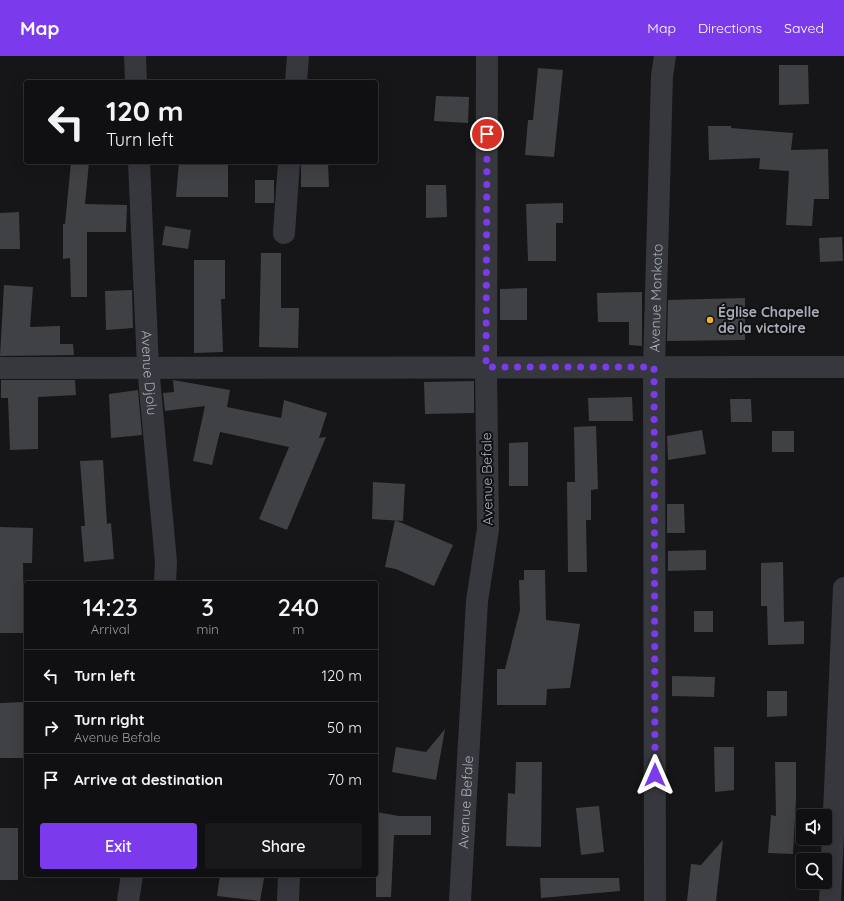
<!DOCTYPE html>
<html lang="en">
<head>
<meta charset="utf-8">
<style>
	body { margin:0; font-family:Quicksand,sans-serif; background:#19191b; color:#f1f3f6; height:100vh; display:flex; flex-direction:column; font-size:15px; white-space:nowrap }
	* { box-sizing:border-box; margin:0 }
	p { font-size:13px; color:#9c9d9f }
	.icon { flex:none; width:22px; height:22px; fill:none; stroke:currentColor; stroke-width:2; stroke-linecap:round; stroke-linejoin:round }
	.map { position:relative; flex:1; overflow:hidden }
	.sheet { position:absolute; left:24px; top:525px; width:354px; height:296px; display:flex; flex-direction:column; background:#101012; border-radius:4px; box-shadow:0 4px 16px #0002,0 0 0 1px #303032 }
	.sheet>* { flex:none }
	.guide { position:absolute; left:24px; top:24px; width:354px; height:84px; border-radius:4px; box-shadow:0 4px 16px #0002,0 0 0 1px #303032; background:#101012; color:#f1f3f6; overflow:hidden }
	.controls { position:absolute; left:796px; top:753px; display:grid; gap:8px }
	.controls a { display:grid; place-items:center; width:36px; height:36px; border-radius:4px; background:#101012; box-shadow:0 4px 16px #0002,0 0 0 1px #303032; font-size:20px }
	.pin { position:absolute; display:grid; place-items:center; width:34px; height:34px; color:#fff; margin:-17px; border:2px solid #fff; border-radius:50%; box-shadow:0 1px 4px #0007 }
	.me { position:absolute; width:44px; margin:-22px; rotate:0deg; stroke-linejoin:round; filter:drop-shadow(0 0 3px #0008) }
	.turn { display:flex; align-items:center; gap:14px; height:84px; padding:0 16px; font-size:18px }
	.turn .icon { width:52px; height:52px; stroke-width:2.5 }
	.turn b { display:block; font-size:28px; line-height:34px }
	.eta { display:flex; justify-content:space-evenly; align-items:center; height:68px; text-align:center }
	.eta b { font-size:24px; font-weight:600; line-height:28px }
	.action { display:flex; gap:8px; margin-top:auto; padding:8px 16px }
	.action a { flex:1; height:46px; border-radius:4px; background:#7c3aed; color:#fff; font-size:16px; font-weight:600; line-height:46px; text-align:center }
	.action a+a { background:#19191b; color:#f1f3f6 }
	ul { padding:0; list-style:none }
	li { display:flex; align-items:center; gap:12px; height:52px; padding:0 16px; border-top:1px solid #303032 }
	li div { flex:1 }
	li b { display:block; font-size:15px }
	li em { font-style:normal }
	header { display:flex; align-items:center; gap:24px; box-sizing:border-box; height:56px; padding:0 20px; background:#7c3aed; color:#fff }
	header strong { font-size:19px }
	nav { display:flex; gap:22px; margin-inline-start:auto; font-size:14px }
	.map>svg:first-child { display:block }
	.building { fill:#404145 }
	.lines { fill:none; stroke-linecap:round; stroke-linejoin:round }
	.minor { stroke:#37383d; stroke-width:22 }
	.route { stroke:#7c3aed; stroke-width:7; stroke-dasharray:0 12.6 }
	.poi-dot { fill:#f2b134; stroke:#111113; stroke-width:1.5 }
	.labels { text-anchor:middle; stroke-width:4; stroke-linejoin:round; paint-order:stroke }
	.street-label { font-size:14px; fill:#a8adb8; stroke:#111113 }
	.poi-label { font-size:14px; font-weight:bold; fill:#a8adb8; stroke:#111113; text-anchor:start }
</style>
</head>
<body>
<header>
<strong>Map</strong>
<nav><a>Map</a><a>Directions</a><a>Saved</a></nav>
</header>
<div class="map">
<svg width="844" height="845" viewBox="0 0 844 845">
	<rect width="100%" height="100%" fill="#161618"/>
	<g class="building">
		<path d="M 779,9 L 808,9 L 809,48 L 779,49 Z"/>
		<path d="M 538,12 L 563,14 L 554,101 L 525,99 L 528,64 L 533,64 Z"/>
		<path d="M 436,40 L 469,41 L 468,67 L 434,65 Z"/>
		<path d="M 708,70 L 731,70 L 731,72 L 793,77 L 791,94 L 828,93 L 829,143 L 814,143 L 812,170 L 786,169 L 789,115 L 759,113 L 760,102 L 709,104 Z"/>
		<path d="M 71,106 L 89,106 L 85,148 L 127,149 L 126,176 L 87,176 L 87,241 L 71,241 L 70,202 L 63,203 L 63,168 L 65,168 Z"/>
		<path d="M 179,106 L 228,106 L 228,141 L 176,141 Z"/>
		<path d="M 301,106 L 328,106 L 329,131 L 301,131 Z"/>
		<rect x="255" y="124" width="19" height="23"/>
		<path d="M 426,129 L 446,129 L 447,161 L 426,162 Z"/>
		<path d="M 563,147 L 563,167 L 556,167 L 556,205 L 528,205 L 526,148 Z"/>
		<path d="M 19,156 L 20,193 L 0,193 L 0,157 Z"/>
		<path d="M 165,170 L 191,174 L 188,193 L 162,189 Z"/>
		<path d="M 842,181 L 843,205 L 820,206 L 819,182 Z"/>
		<path d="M 261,197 L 281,197 L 281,252 L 299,252 L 298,292 L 259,291 Z"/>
		<path d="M 194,204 L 225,204 L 225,243 L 221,243 L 223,296 L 194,297 Z"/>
		<path d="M 4,229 L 33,231 L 30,271 L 60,270 L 60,288 L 73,288 L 74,299 L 0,300 Z"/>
		<path d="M 527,232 L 527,264 L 500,264 L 500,233 Z"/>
		<path d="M 132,234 L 133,272 L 106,274 L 105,235 Z"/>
		<path d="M 642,236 L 642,290 L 629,289 L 629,266 L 598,266 L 597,237 Z"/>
		<path d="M 745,242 L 745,284 L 667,285 L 668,244 Z"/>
		<path d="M 1,324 L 75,324 L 76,339 L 38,341 L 38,393 L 10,394 L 8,342 L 1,342 Z"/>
		<path d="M 173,324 L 230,334 L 227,351 L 281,362 L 284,344 L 327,357 L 319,382 L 326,381 L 287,474 L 259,463 L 289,391 L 220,376 L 212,409 L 193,405 L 205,350 L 165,355 L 163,337 L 174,336 Z"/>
		<path d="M 474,325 L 474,357 L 425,358 L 424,326 Z"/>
		<path d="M 138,334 L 142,379 L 111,382 L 109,338 Z"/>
		<path d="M 632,341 L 633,365 L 589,365 L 588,342 Z"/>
		<path d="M 730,343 L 751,343 L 752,366 L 731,366 Z"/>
		<path d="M 596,370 L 598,433 L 591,434 L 591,464 L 586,464 L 587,516 L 568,516 L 567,426 L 575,426 L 574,371 Z"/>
		<path d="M 702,374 L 706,398 L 668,404 L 667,380 Z"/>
		<rect x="772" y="375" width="22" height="21"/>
		<path d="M 528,386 L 528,430 L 509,430 L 509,387 Z"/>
		<path d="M 103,404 L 107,468 L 111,467 L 114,503 L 84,506 L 81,470 L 85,470 L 80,405 Z"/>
		<path d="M 373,426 L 405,428 L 403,465 L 372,463 Z"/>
		<path d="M 667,448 L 684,448 L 685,477 L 667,477 Z"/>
		<path d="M 395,464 L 453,489 L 434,530 L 396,513 L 385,511 Z"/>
		<path d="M 0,471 L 33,472 L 32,507 L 23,507 L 24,577 L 0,577 Z"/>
		<path d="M 706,494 L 706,514 L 668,515 L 668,495 Z"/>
		<path d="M 783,506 L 784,566 L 804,565 L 804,588 L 768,589 L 767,550 L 761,550 L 761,507 Z"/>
		<path d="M 524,514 L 545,514 L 546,564 L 580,568 L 570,632 L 547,633 L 546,649 L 497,649 L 497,613 L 505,613 L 520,554 L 519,524 L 524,524 Z"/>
		<rect x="694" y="555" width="19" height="21"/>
		<path d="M 672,620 L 715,621 L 714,641 L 672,640 Z"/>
		<path d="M 767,635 L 787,635 L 787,660 L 767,661 Z"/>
		<path d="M 26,646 L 26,702 L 0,702 L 0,647 Z"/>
		<path d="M 445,673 L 436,724 L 392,716 L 396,691 L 426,696 Z"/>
		<path d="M 714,691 L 734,691 L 734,734 L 715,736 Z"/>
		<path d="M 516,706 L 542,706 L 541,791 L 506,790 L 508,737 L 515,738 Z"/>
		<path d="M 775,706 L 796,706 L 796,744 L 793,798 L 768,797 L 771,759 L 776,760 Z"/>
		<path d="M 599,750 L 604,796 L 581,799 L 576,752 Z"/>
		<path d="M 376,756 L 399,760 L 431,760 L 431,779 L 394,779 L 391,841 L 376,841 Z"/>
		<rect x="0" y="772" width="18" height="52"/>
		<path d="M 723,784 L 716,845 L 687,845 L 691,808 L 701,809 Z"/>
		<path d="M 220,819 L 241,819 L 264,822 L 260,845 L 217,840 Z"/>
		<path d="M 540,822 L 619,822 L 620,835 L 541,842 Z"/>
	</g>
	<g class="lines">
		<g class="minor">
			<path d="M 135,0 L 136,26"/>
			<path d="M 296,26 L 298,0"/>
			<path id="s1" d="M 139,106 L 148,311 L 166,506 L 165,527"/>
			<path d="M 284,177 L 289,106"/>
			<path d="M 0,312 L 844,311"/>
			<path d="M 128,845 L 132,819"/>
			<path d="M 288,845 L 289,819"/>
			<path id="s2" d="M 460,845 L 477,545 L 488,473 L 486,311 L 487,0"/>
			<path id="s3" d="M 655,845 L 654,311 L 662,20 L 665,0"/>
			<path d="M 830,845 L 844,532"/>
		</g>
	</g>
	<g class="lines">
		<path class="route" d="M 487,78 L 486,311 L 654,311 L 655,719"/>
	</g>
	<circle class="poi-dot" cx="710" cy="264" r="4"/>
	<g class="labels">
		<g class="street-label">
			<text dy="5" stroke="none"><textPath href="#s3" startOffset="603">Avenue Monkoto</textPath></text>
			<text dy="5" stroke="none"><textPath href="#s1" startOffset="211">Avenue Djolu</textPath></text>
			<text transform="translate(487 423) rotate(-91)" y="5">Avenue Befale</text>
			<text dy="5" stroke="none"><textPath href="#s2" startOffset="99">Avenue Befale</textPath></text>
		</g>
		<g class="poi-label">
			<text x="718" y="261">Église Chapelle<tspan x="718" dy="16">de la victoire</tspan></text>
		</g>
	</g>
</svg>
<div class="controls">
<a><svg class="icon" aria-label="sound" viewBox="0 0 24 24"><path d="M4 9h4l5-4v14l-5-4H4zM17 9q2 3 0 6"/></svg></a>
<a><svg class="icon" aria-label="search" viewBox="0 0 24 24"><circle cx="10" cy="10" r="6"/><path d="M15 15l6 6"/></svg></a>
</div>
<div class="pin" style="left:487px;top:78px;background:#d93025"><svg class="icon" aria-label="arrive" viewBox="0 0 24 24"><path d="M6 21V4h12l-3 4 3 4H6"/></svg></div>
<svg class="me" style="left:655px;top:719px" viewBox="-20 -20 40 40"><path d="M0-17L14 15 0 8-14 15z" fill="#7c3aed" stroke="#fff" stroke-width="4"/></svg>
<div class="guide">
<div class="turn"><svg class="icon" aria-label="left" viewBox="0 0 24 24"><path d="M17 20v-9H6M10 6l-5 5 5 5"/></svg><div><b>120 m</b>Turn left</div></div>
</div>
<section class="sheet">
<div class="eta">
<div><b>14:23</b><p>Arrival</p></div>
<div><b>3</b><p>min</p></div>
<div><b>240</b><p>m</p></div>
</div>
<ul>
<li><svg class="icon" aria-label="left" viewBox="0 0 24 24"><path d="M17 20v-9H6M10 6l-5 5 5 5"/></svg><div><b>Turn left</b></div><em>120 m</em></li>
<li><svg class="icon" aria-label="right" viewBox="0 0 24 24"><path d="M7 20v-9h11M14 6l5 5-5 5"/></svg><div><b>Turn right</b><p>Avenue Befale</p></div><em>50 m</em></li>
<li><svg class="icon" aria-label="arrive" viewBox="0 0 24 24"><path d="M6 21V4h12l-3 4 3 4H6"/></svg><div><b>Arrive at destination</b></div><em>70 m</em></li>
</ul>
<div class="action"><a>Exit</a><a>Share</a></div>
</section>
</div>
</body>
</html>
